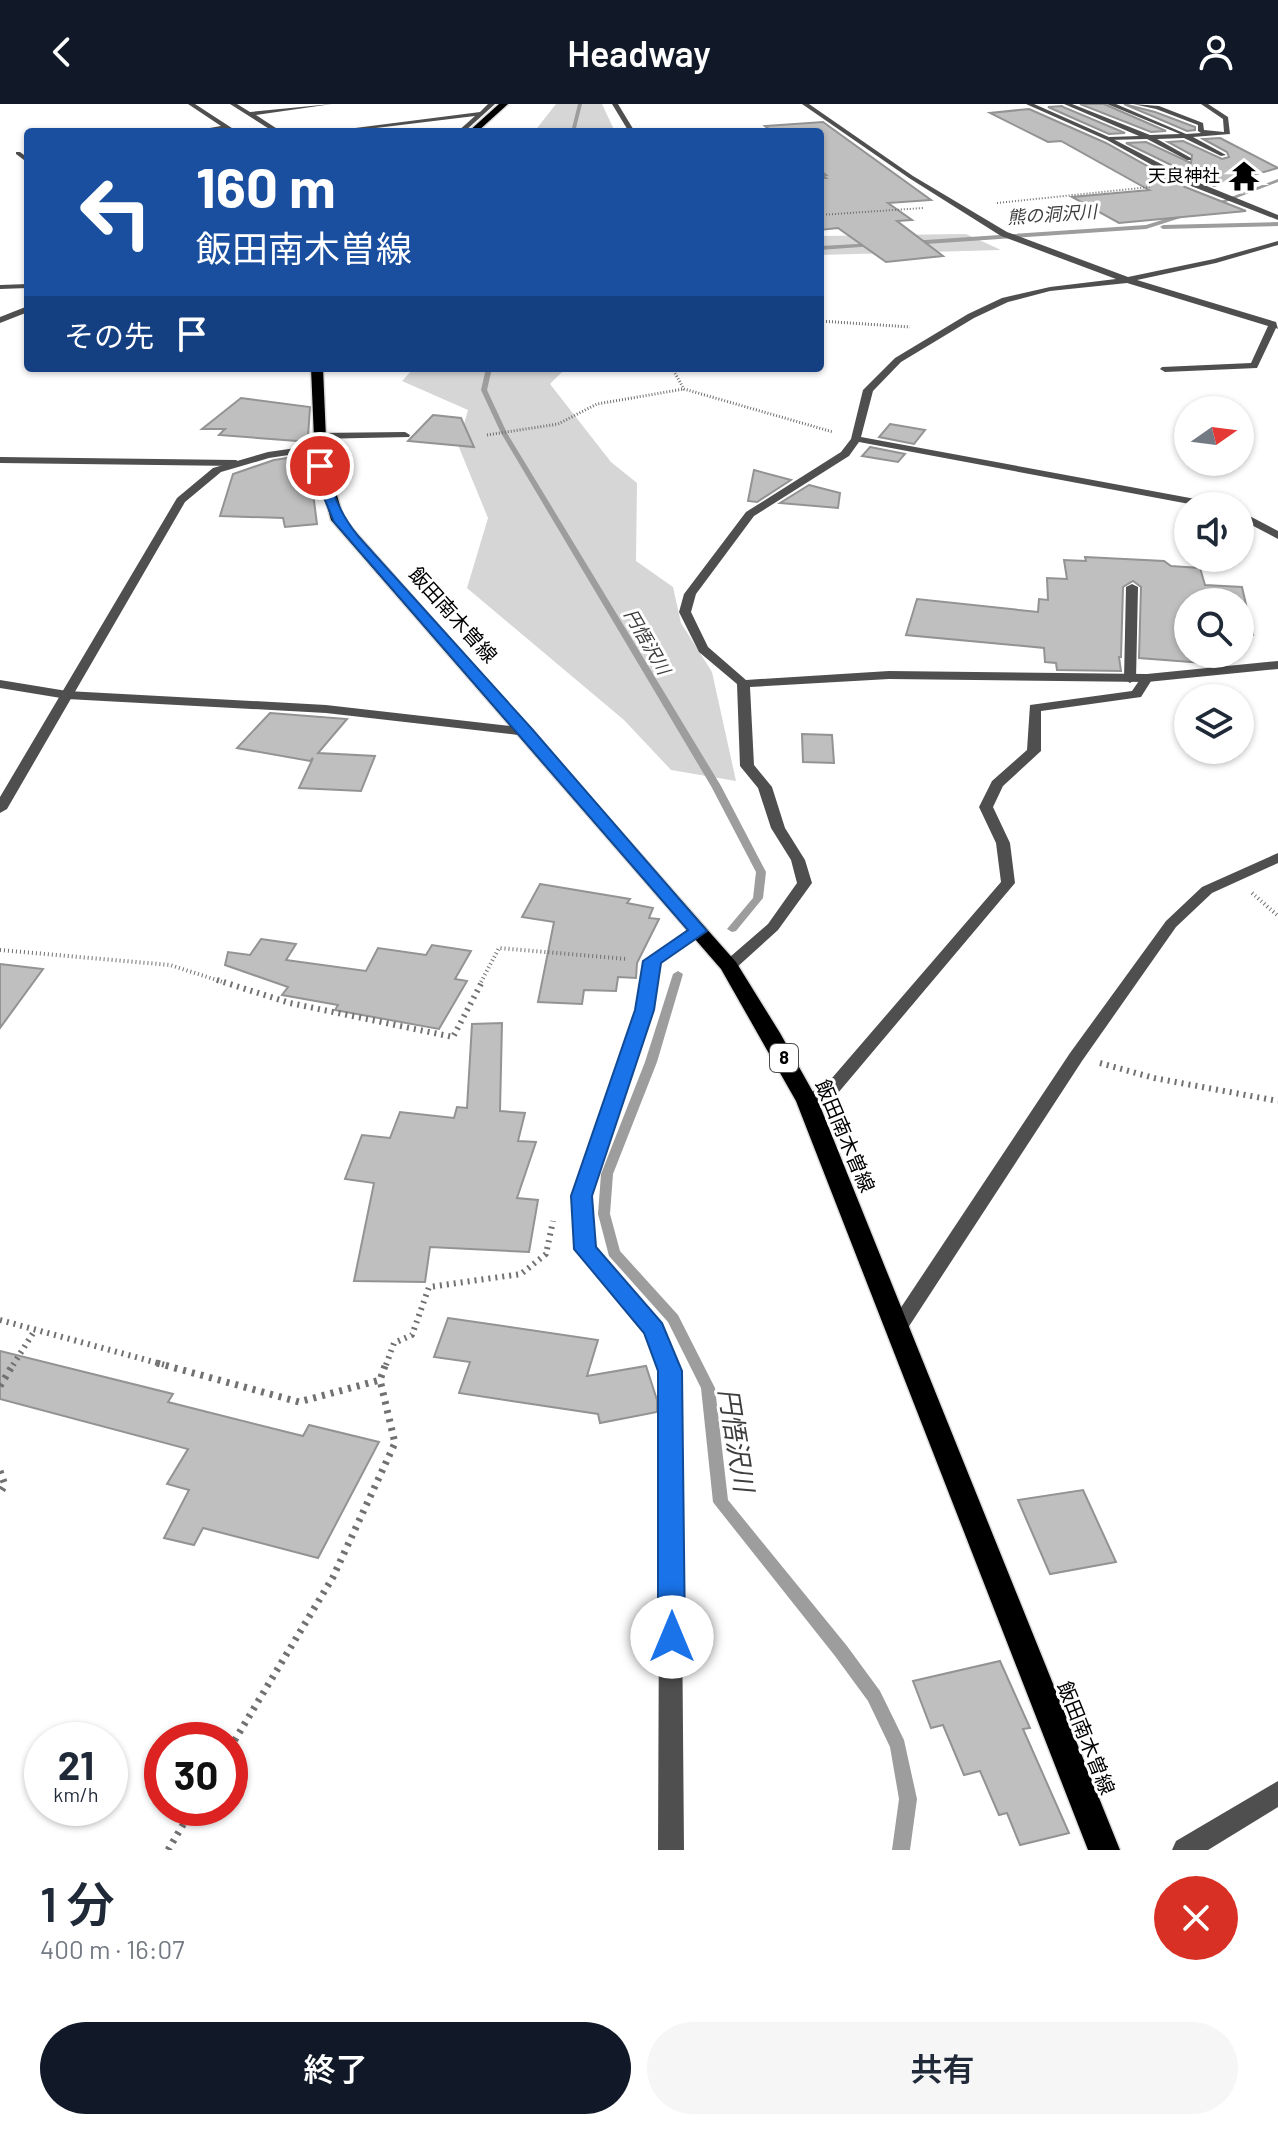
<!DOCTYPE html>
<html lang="ja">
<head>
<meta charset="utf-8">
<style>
	body { margin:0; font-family:Barlow,"Noto Sans JP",sans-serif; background:#f6f6f7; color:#1f2937; height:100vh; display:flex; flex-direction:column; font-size:30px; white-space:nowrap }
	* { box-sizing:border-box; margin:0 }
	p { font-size:26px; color:#747a83 }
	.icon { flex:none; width:44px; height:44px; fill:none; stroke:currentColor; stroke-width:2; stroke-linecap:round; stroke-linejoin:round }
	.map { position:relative; height:1746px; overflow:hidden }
	.details { display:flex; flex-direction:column; background:#fff; flex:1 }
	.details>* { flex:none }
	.top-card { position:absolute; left:24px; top:24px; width:800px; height:244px; border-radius:8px; box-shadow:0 2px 6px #0004; background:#1a4fa0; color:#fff; overflow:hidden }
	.needle { width:52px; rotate:76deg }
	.controls { position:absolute; left:1174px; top:292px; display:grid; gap:16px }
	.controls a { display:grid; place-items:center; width:80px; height:80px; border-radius:50%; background:#fff; box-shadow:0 2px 6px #0004; font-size:40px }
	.speed { position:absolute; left:24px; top:1618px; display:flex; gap:16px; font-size:40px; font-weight:700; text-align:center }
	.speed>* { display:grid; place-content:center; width:104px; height:104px; border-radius:50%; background:#fff; box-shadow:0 2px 6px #0004; line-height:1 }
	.speed small { font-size:20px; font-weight:400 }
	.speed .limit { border:12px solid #d22; background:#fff; color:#111 }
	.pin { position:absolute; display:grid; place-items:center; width:68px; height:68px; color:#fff; margin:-34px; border:4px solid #fff; border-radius:50%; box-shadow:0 2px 8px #0007 }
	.me { position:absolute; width:88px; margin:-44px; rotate:0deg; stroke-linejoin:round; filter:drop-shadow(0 0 6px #0008) }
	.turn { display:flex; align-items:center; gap:28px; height:168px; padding:0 40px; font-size:36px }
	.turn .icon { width:104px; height:104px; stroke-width:2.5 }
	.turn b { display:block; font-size:56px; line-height:68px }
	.then { display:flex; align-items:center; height:76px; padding:0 40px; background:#0003; gap:16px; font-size:30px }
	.round { display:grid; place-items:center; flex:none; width:84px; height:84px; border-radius:42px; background:#f6f6f7 }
	.headline { display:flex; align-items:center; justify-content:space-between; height:136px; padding:0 40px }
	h1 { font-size:48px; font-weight:600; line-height:60px }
	.action { display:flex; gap:16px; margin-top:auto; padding:16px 40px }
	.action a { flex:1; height:92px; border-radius:48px; background:#111827; color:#fff; font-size:32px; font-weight:600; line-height:92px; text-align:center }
	.action a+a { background:#f6f6f7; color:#1f2937 }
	header { display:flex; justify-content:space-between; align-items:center; height:104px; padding:0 40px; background:#111827; color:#fff; font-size:36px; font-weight:600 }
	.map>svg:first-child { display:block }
	.green { fill:#d6d6d6 }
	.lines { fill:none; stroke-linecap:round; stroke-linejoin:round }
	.stream { fill:#9d9d9d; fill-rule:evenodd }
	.building { fill:#bfbfbf; stroke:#939393; stroke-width:2 }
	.primary-casing { stroke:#dbdbdb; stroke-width:3 }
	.path-far4 { stroke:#717171; stroke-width:2; stroke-dasharray:1 2; stroke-linecap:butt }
	.path-far3 { stroke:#717171; stroke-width:3; stroke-dasharray:1 2; stroke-linecap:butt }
	.path-far2 { stroke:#717171; stroke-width:4; stroke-dasharray:1 3; stroke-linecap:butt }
	.path-far1 { stroke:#717171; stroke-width:6; stroke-dasharray:2 5; stroke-linecap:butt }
	.path { stroke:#717171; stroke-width:7; stroke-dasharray:3 6; stroke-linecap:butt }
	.service { fill:#4f4f4f; fill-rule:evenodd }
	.minor { fill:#4f4f4f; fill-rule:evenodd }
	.primary { fill:#000; fill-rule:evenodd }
	.route { fill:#1a73e8; stroke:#114b97; stroke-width:2 }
	.labels { text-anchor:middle; stroke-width:6; stroke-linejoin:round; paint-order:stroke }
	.far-poi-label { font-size:18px; fill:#000; stroke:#fff; text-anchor:end }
	.far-water-label { font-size:18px; font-style:italic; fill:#3e3e3e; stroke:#fff }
	.shield { fill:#fff; stroke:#4c4c4c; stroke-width:2 }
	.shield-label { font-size:18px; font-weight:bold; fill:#000 }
	.street-label { font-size:20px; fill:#000; stroke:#fff }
	.near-water-label { font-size:26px; font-style:italic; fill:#3e3e3e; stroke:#fff }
</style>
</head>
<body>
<header><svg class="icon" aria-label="back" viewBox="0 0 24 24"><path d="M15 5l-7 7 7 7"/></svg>Headway<svg class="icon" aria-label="person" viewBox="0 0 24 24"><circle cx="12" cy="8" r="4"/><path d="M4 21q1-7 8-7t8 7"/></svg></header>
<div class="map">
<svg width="1278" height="1746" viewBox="0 0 1278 1746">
	<rect width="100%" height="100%" fill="#fff"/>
	<g class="green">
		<path d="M 556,0 L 602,0 L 615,28 L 534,28 Z"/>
		<path d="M 966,130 L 1001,146 L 820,151 L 820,132 Z"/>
		<path d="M 414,264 L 566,264 L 550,280 L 611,358 L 637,379 L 636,457 L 673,483 L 681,519 L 712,568 L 736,677 L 671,666 L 624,616 L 467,484 L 488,414 L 458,341 L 468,306 L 402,277 Z"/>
	</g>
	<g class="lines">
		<g class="stream">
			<path d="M 578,0 L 582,0 L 575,28 L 571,28 Z"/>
			<path d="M 1278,75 L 1278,78 L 1213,103 L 1208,102 Z"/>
			<path d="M 1191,107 L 1193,110 L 1146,125 L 911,141 L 908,139 L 911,137 L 1146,121 Z"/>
			<path d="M 1278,118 L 1278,122 L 1163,125 L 1160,123 L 1163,121 Z"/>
			<path d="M 876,139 L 874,142 L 820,146 L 820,142 Z"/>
			<path d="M 486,264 L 492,264 L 487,286 L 507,329 L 721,682 L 766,768 L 763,794 L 736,827 L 732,828 L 727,825 L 753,794 L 756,768 L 711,682 L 501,329 L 481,286 Z"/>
			<path d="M 678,867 L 683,870 L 657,958 L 613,1070 L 610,1110 L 620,1147 L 678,1211 L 715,1284 L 728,1396 L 847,1542 L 880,1587 L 904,1636 L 917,1695 L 910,1746 L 892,1746 L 899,1695 L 890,1643 L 868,1597 L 835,1552 L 716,1402 L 713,1398 L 701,1284 L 668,1218 L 609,1152 L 598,1110 L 601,1070 L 645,958 L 673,870 Z"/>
		</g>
	</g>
	<g class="building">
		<path d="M 1080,0 L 1104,0 L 1166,27 L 1151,28 Z"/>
		<path d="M 1124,0 L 1155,8 L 1195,23 L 1195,26 L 1187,27 Z"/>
		<path d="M 1062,2 L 1063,3 L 1125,29 L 1109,30 L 1048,3 Z"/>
		<path d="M 1029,5 L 1106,39 L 1185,83 L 1246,107 L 1119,119 L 1072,93 L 1149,86 L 1061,37 L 1048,38 L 990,9 Z"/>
		<path d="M 823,18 L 931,96 L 888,99 L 912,116 L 897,117 L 943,152 L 886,158 L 838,124 L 820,126 L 820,74 L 826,74 L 822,71 L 826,71 L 820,66 L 820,28 L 773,28 L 765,22 Z"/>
		<path d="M 1220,34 L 1278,64 L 1214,82 L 1126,39 L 1146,38 L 1191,59 L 1192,51 L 1168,38 L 1183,37 L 1222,55 L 1229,53 L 1227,48 L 1203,35 Z"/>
		<path d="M 241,294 L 310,303 L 308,333 L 311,338 L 219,331 L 225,325 L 202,325 Z"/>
		<path d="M 433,311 L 461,314 L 474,343 L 408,337 Z"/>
		<path d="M 890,320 L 925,326 L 914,340 L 879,333 Z"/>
		<path d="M 870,343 L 905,350 L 898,358 L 862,352 Z"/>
		<path d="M 308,351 L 317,420 L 285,423 L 283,414 L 220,412 L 233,370 L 274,356 Z"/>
		<path d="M 754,366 L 791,376 L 757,398 L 748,397 Z"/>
		<path d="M 809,381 L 840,389 L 838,404 L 780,399 Z"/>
		<path d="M 1085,453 L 1164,457 L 1171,462 L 1200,464 L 1205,481 L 1242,483 L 1253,531 L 1240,530 L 1240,498 L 1188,498 L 1188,550 L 1214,550 L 1216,560 L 1139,554 L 1141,483 L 1133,477 L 1123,483 L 1121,553 L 1119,553 L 1121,567 L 1057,566 L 1056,559 L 1045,558 L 1044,544 L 906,531 L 917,495 L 1038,508 L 1039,495 L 1048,496 L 1047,474 L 1067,475 L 1064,456 L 1086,457 Z"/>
		<path d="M 270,609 L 347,615 L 318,649 L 375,652 L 361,687 L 299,684 L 313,654 L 310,657 L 237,644 Z"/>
		<path d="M 802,630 L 832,631 L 834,659 L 803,658 Z"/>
		<path d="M 540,780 L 630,795 L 627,799 L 653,804 L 649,814 L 659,815 L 637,859 L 636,874 L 618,873 L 616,887 L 584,886 L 582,900 L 538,898 L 554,818 L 522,813 Z"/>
		<path d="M 261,835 L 296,840 L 286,856 L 366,867 L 378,844 L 426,851 L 432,841 L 471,847 L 455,875 L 467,877 L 439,925 L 335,906 L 338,901 L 282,891 L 288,883 L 225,861 L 228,848 L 250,851 Z"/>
		<path d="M 0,860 L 43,865 L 0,924 Z"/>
		<path d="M 502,919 L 500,1007 L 525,1009 L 518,1037 L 536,1038 L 517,1094 L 538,1096 L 529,1148 L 430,1143 L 425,1178 L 354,1177 L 374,1079 L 345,1075 L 362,1031 L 390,1034 L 400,1008 L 454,1014 L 457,1003 L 467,1004 L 472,920 Z"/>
		<path d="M 448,1214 L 598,1236 L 587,1272 L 646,1262 L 657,1296 L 657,1308 L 600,1319 L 598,1310 L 459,1289 L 470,1258 L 434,1253 Z"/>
		<path d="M 0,1247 L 173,1290 L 168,1298 L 303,1332 L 309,1321 L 379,1338 L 318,1454 L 203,1424 L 194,1441 L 164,1434 L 189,1386 L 167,1380 L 188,1345 L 0,1295 Z"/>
		<path d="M 1083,1386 L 1116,1458 L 1050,1470 L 1018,1396 Z"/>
		<path d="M 1000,1557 L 1030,1624 L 1023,1625 L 1069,1729 L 1020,1741 L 1007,1709 L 999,1711 L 980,1667 L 964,1671 L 943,1621 L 931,1624 L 913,1577 Z"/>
	</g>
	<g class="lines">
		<g class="primary-casing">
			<g id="primary">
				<path d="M 499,0 L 508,0 L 477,28 L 468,28 Z"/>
				<path d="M 311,264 L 323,264 L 327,358 L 344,415 L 736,858 L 780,929 L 818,997 L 1120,1746 L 1088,1746 L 796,997 L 721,865 L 331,416 L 315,358 Z"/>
			</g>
		</g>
		<g class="path-far4">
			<path d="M 997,99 L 1150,83"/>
			<path d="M 820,111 L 923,104"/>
		</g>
		<g class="path-far3">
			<path d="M 820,217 L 910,223"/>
			<path d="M 672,264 L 684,285 L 833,328"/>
			<path d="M 487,331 L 558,320 L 597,300 L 684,285"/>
		</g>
		<g class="path-far2">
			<path d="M 1252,789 L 1278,812"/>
			<path d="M 0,846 L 170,861 L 223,878"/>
			<path d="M 481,878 L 499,844 L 627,855"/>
		</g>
		<g class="path-far1">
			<path d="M 217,876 L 290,899 L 453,933 L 483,876"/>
			<path d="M 1100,959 L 1154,974 L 1278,997"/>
			<path d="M 0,1216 L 165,1261"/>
			<path d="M 13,1261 L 35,1226"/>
			<path d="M 386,1261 L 394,1239 L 412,1231 L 429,1183 L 521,1170 L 546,1150 L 553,1117"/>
		</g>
		<g class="path">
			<path d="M 157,1259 L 299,1298 L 380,1276 L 386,1259"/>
			<path d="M 0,1282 L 14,1259"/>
			<path d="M 0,1367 L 5,1381 L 0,1389"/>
			<path d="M 230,1644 L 333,1473 L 395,1339 L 380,1276"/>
			<path d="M 168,1746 L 193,1704"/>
		</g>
		<g class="service">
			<path d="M 230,0 L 237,0 L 250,8 L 332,0 L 256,11 L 282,28 L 274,28 Z"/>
			<path d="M 488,0 L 495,0 L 464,28 L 457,28 L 475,12 L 343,28 L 324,28 L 480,8 Z"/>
			<path d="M 612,0 L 618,0 L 635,28 L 629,28 Z"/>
			<path d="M 1064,0 L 1072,0 L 1150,31 L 1180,30 L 1107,0 L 1116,0 L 1186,30 L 1201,29 L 1198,27 L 1198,21 L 1156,5 L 1133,0 L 1159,2 L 1203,19 L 1204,26 L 1224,28 L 1223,15 L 1201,0 L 1208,0 L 1228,13 L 1230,30 L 1193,33 L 1226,51 L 1221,52 L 1184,34 L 1157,35 L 1191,54 L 1191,56 L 1187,56 L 1147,35 L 1107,36 L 1109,33 L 1139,32 Z"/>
			<path d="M 28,180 L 28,184 L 0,185 L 0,181 Z"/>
			<path d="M 405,328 L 410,331 L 409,333 L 316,335 L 311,332 L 316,329 Z"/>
			<path d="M 0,353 L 236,356 L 241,359 L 236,362 L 0,359 Z"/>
			<path d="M 1132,480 L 1138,483 L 1136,575 L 1130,579 L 1124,575 L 1126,483 Z"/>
			<path d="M 1147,570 L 1153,574 L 1141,593 L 1041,607 L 1041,647 L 1003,682 L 993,703 L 1010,739 L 1015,779 L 838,989 L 813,1001 L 801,1001 L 798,997 L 801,993 L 826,981 L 1001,778 L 996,739 L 979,703 L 992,677 L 1027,646 L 1030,601 L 1132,587 L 1143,571 Z"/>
			<path d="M 0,576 L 67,587 L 326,601 L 527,624 L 534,628 L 527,632 L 326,609 L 67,595 L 0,584 Z"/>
			<path d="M 1278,1677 L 1278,1703 L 1208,1746 L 1172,1746 L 1176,1737 Z"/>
		</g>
		<g class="minor">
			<path d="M 188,0 L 195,0 L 238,28 L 226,25 L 187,28 L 221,22 Z"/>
			<path d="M 802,0 L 809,0 L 913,72 L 1007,128 L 1128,173 L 1214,155 L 1278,137 L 1278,141 L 1216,159 L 1137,176 L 1276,218 L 1278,225 L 1276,224 L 1257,264 L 1165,268 L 1160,265 L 1162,263 L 1251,259 L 1268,222 L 1127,179 L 1050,187 L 1008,198 L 974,214 L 901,258 L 873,287 L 861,333 L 1217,399 L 1222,402 L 1200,402 L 859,338 L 849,352 L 754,412 L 696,490 L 691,508 L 708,543 L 746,576 L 889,567 L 1147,570 L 1278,557 L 1278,565 L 1147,578 L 889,575 L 750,583 L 754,661 L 772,683 L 785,724 L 805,756 L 812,779 L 778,826 L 735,865 L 723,865 L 721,862 L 723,859 L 768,820 L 797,779 L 791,756 L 771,724 L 758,684 L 740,662 L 737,580 L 699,548 L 679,508 L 684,490 L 746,408 L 841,348 L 851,335 L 863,286 L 895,254 L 968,210 L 1002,194 L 1050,183 L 1116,175 L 1001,132 L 909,74 Z"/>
			<path d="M 1026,0 L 1034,0 L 1111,34 L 1192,76 L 1278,111 L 1278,116 L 1186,80 L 1107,36 Z"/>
			<path d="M 16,48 L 20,48 L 28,54 L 28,59 L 16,50 Z"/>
			<path d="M 28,202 L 28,208 L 0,219 L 0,213 Z"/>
			<path d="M 317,341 L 321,342 L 321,346 L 269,354 L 221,368 L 185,398 L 7,705 L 0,709 L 0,693 L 177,394 L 213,364 L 268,348 Z"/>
			<path d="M 1240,407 L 1278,427 L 1278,435 L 1240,415 Z"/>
			<path d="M 1278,749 L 1278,759 L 1212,789 L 1176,823 L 1082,957 L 904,1230 L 897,1232 L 890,1230 L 887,1225 L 890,1220 L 1070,949 L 1166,817 L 1202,783 Z"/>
			<path d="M 699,822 L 704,824 L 707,827 L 704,830 L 660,859 L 653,906 L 591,1092 L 594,1143 L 661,1220 L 680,1267 L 684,1746 L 658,1746 L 660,1267 L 645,1228 L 575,1145 L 573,1092 L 637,906 L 644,857 Z"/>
		</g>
		<use href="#primary" class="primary"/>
	</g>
	<path class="route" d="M 320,358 L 326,362 C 331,389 341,411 358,432 L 532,625 L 707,827 L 661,859 L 654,906 L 592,1092 L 596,1143 L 662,1219 L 682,1267 L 685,1533 L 681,1541 L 672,1545 L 662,1541 L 658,1533 L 658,1267 L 644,1229 L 574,1145 L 571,1092 L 635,906 L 643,857 L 688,826 L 334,418 L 318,379 L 315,362 Z"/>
	<defs>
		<g id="temple-bare" transform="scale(2.4)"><path d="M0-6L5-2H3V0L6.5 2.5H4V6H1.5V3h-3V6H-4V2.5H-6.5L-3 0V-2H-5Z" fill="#000" stroke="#fff" stroke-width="2.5" paint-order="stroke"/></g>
	</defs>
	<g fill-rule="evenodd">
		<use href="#temple-bare" x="1244" y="72"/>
	</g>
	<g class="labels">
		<g class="far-poi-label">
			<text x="1220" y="78">天良神社</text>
		</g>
		<g class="far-water-label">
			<text transform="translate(1052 111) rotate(-4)" y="6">熊の洞沢川</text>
			<text transform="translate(647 538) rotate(60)" y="6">円悟沢川</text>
		</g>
		<rect class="shield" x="770" y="940" width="28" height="28" rx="6"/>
		<g class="shield-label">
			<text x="784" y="960">8</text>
		</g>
		<g class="street-label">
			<text transform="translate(453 511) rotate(48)" y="7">飯田南木曽線</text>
			<text transform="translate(845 1032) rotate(67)" y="7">飯田南木曽線</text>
			<text transform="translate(1086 1634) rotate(68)" y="7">飯田南木曽線</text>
		</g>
		<g class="near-water-label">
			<text transform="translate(736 1336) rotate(81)" y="9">円悟沢川</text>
		</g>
	</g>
</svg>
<div class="controls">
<a><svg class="needle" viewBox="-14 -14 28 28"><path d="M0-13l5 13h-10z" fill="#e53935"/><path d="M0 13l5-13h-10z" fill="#747a83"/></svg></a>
<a><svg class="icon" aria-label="sound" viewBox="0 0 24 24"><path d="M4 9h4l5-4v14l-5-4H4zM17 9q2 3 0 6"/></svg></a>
<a><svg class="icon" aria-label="search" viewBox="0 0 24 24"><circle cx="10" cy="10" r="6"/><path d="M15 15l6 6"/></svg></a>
<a><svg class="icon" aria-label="layers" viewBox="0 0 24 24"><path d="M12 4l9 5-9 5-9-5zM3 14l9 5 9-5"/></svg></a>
</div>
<div class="speed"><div>21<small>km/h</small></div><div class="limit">30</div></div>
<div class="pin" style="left:320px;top:362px;background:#d93025"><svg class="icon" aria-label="arrive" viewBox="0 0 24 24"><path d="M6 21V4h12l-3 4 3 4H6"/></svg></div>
<svg class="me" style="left:672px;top:1533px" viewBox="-20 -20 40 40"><circle r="19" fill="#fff"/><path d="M0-13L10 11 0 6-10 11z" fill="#1a73e8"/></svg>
<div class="top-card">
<div class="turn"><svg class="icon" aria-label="left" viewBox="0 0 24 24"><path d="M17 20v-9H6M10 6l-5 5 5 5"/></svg><div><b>160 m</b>飯田南木曽線</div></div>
<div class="then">その先<svg class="icon" aria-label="arrive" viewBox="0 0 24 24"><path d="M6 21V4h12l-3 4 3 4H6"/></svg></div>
</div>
</div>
<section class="details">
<div class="headline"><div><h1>1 分</h1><p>400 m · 16:07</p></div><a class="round" style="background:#d93025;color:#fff"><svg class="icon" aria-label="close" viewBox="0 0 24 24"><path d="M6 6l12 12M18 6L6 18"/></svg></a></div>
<div class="action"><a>終了</a><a>共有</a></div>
</section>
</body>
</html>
